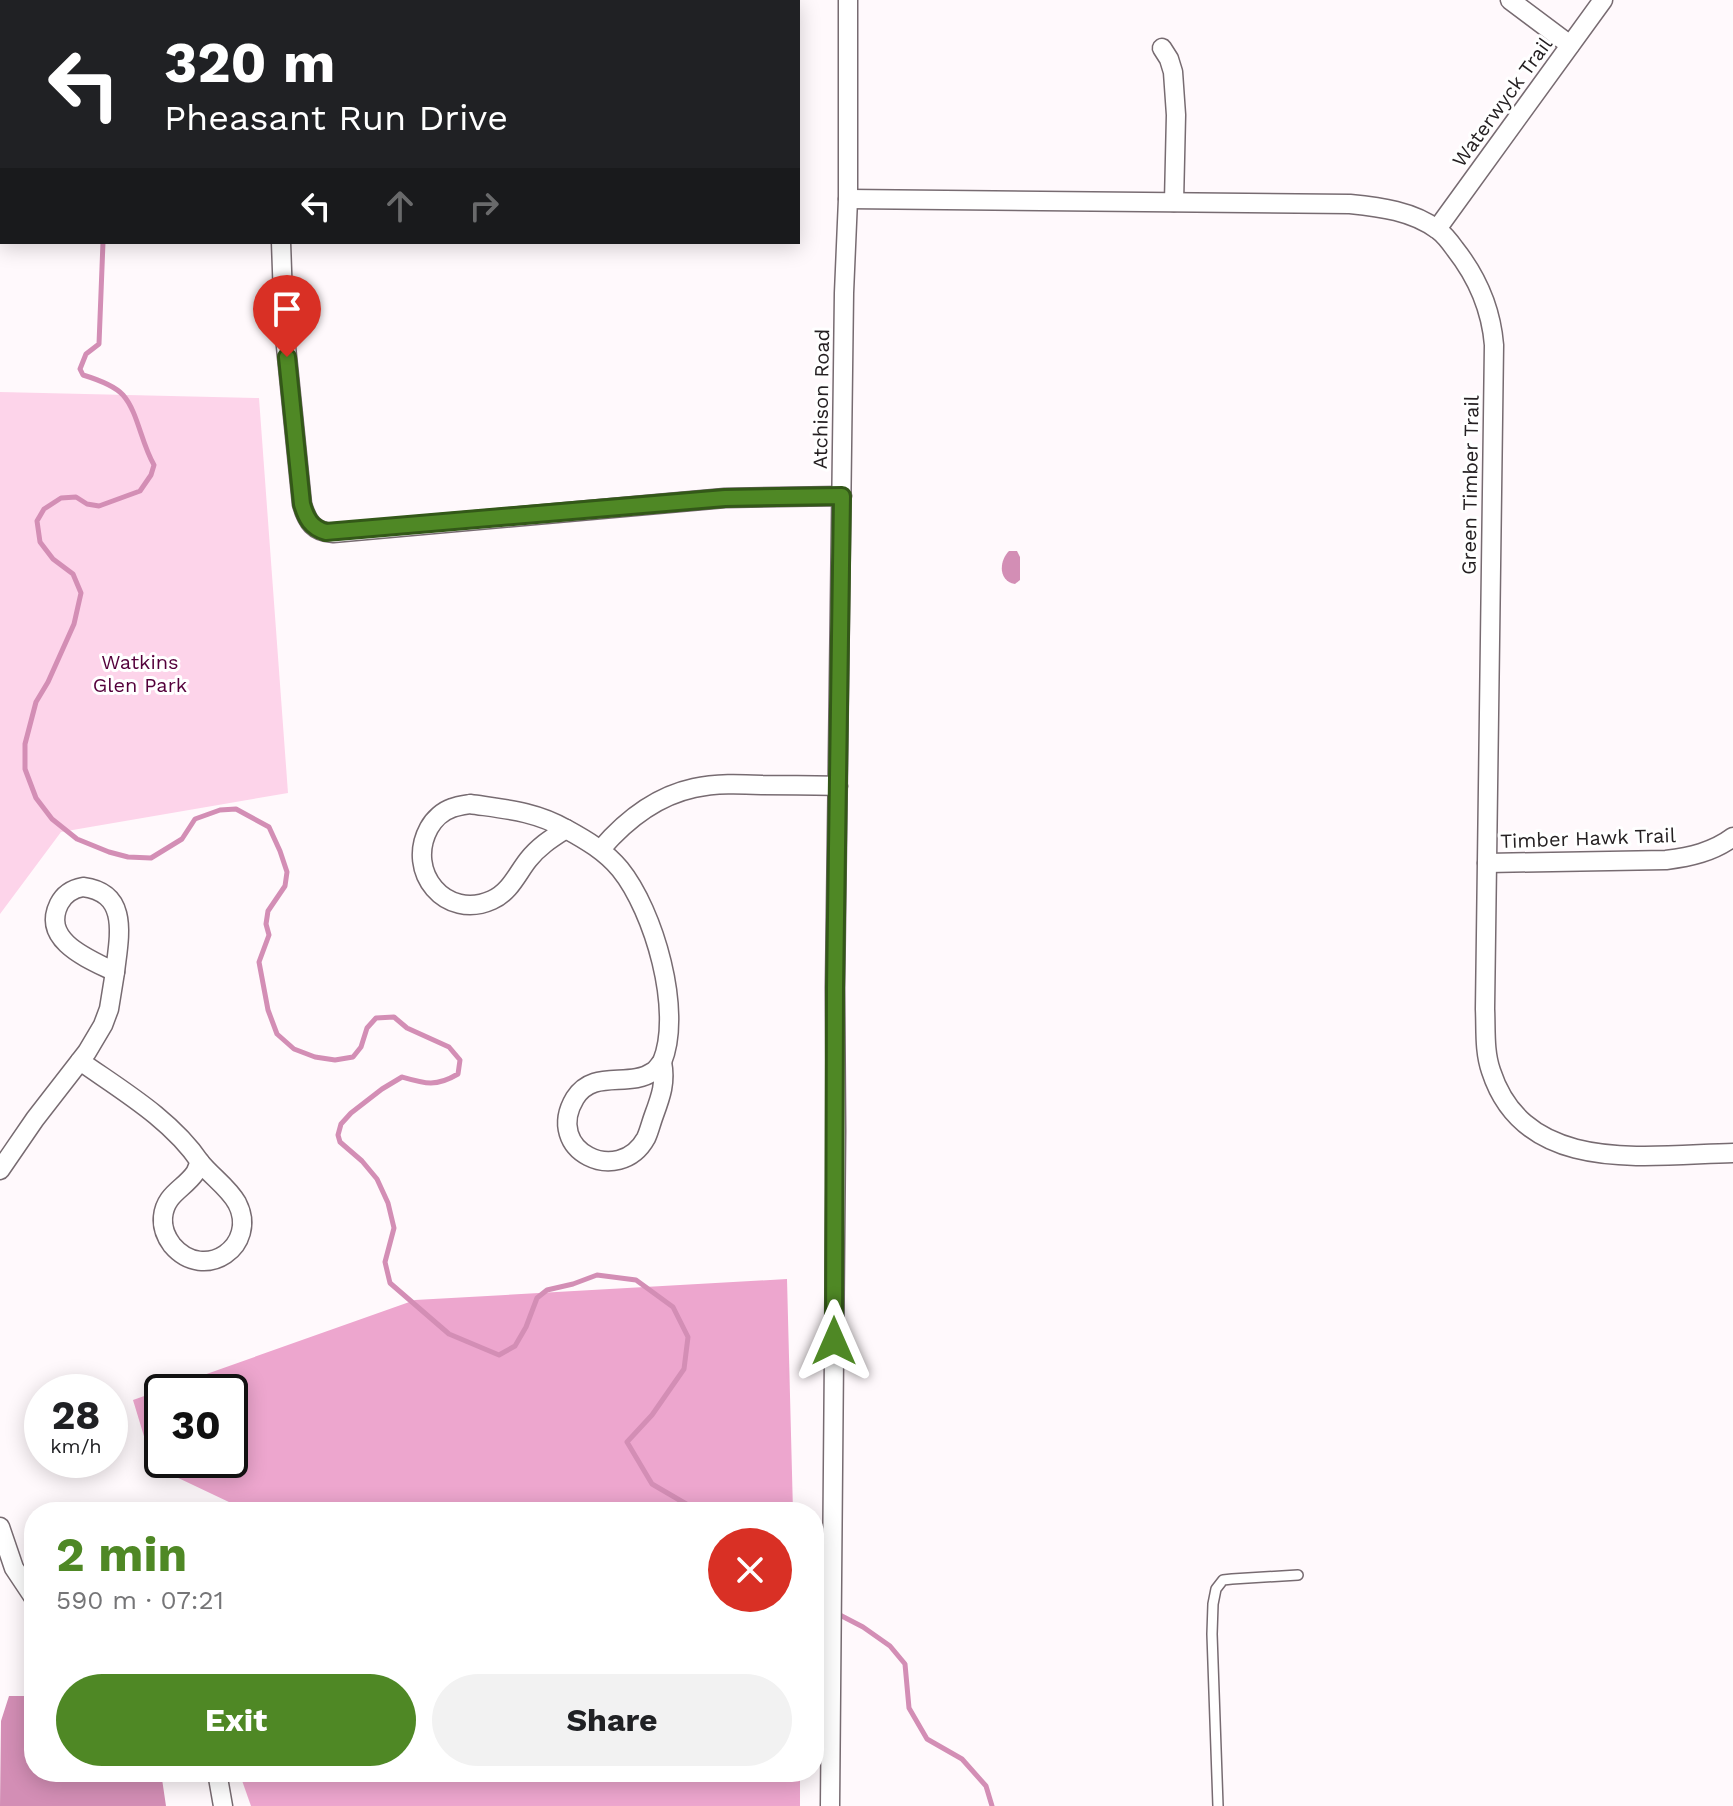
<!DOCTYPE html>
<html lang="en">
<head>
<meta charset="utf-8">
<style>
	body { margin:0; font-family:"Work Sans",sans-serif; background:#f2f2f2; color:#202124; height:100vh; display:flex; flex-direction:column; font-size:30px; white-space:nowrap }
	* { box-sizing:border-box; margin:0 }
	p { font-size:26px; color:#757577 }
	.icon { flex:none; width:44px; height:44px; fill:none; stroke:currentColor; stroke-width:2; stroke-linecap:round; stroke-linejoin:round }
	.map { position:relative; flex:1; overflow:hidden }
	.side { position:absolute; left:24px; top:1502px; width:800px; height:280px; display:flex; flex-direction:column; background:#fff; border-radius:32px; box-shadow:0 4px 20px #0003 }
	.side>* { flex:none }
	.top-card { position:absolute; left:0px; top:0px; width:800px; height:244px; box-shadow:0 4px 20px #0003; background:#202124; color:#fff; overflow:hidden }
	.speed { position:absolute; left:24px; top:1374px; display:flex; gap:16px; font-size:40px; font-weight:700; text-align:center }
	.speed>* { display:grid; place-content:center; width:104px; height:104px; border-radius:50%; background:#fff; box-shadow:0 4px 20px #0003; line-height:1 }
	.speed small { font-size:20px; font-weight:400 }
	.speed .limit { border:4px solid #111; border-radius:12px; background:#fff; color:#111 }
	.pin { position:absolute; display:grid; place-items:center; width:68px; height:68px; color:#fff; margin:-82px -34px; border-radius:50% 50% 50% 0; rotate:-45deg; box-shadow:0 0 8px #0007 }
	.pin .icon { rotate:45deg }
	.me { position:absolute; width:88px; margin:-44px; rotate:0deg; stroke-linejoin:round; filter:drop-shadow(0 0 6px #0008) }
	.turn { display:flex; align-items:center; gap:28px; height:168px; padding:0 32px; font-size:36px }
	.turn .icon { width:104px; height:104px; stroke-width:2.5 }
	.turn b { display:block; font-size:56px; line-height:68px }
	.lanes { display:flex; align-items:center; height:76px; padding:0 32px; background:#0003; justify-content:center; gap:40px; direction:ltr }
	.lanes .off { opacity:.35 }
	.round { display:grid; place-items:center; flex:none; width:84px; height:84px; border-radius:42px; background:#f2f2f2 }
	.head { display:flex; align-items:center; justify-content:space-between; height:136px; padding:0 32px }
	h1 { font-size:48px; font-weight:700; line-height:60px; color:#4f8825 }
	.button { display:flex; gap:16px; margin-top:auto; padding:16px 32px }
	.button a { flex:1; height:92px; border-radius:48px; background:#4f8825; color:#fff; font-size:32px; font-weight:700; line-height:92px; text-align:center }
	.button a+a { background:#f2f2f2; color:#202124 }
	.map>svg:first-child { display:block }
	.green { fill:#fdd4ea }
	.forest { fill:#eda6ce; fill-rule:evenodd }
	.water { fill:#d38eb5 }
	.lines { fill:none; stroke-linecap:round; stroke-linejoin:round }
	.stream { stroke:#d38eb5; stroke-width:5 }
	.service-casing { stroke:#776b71; stroke-width:12 }
	.minor-casing { stroke:#776b71; stroke-width:21 }
	.service { stroke:#fff; stroke-width:9 }
	.minor { stroke:#fff; stroke-width:18 }
	.route-casing { stroke:#335818; stroke-width:20 }
	.route { stroke:#4f8825; stroke-width:14 }
	.labels { text-anchor:middle; stroke-width:6; stroke-linejoin:round; paint-order:stroke }
	.street-label { font-size:20px; fill:#252022; stroke:#fff }
	.park-label { font-size:20px; fill:#54003b; stroke:#fff }
</style>
</head>
<body>
<div class="map">
<svg width="1733" height="1806" viewBox="0 0 1733 1806">
	<rect width="100%" height="100%" fill="#fff9fc"/>
	<path class="green" d="M 0,392 L 259,398 L 288,793 L 61,832 L 0,914 Z"/>
	<g class="forest">
		<path d="M 787,1279 L 793,1512 L 250,1512 L 153,1466 L 133,1400 L 415,1300 ZM 162,1392 L 230,1392 L 230,1460 L 162,1460 Z"/>
		<path d="M 239,1772 L 800,1772 L 800,1806 L 251,1806 Z"/>
	</g>
	<g class="water">
		<path d="M 1009,551 L 1017,551 L 1020,557 L 1020,580 L 1015,584 C 998,581 999,561 1009,551 Z"/>
		<path d="M 9,1696 L 34,1696 L 34,1772 L 155,1772 L 162,1779 L 166,1806 L 0,1806 L 1,1721 Z"/>
	</g>
	<g class="lines">
		<g class="stream">
			<path d="M 178,2 L 180,0"/>
			<path d="M 103,242 L 99,344 L 86,354 L 80,369 L 83,375 C 96,379 114,385 123,395 C 138,412 141,443 154,465 L 151,475 L 140,491 L 99,506 L 87,504 L 76,497 L 61,498 L 44,509 L 37,521 L 40,542 L 53,559 L 73,574 L 81,593 L 74,624 L 48,682 L 36,702 L 25,744 L 25,769 L 36,798 L 52,819 L 77,839 L 109,852 L 128,857 L 151,858 L 182,839 L 195,819 L 220,810 L 236,809 L 269,827 L 280,851 L 287,872 L 285,886 L 268,911 L 266,924 L 269,935 L 259,962 L 268,1010 L 277,1034 L 294,1049 L 315,1057 L 335,1060 L 353,1057 L 361,1047 L 367,1028 L 376,1018 L 394,1017 L 407,1028 L 449,1047 L 460,1060 L 458,1074 C 436,1087 426,1084 402,1077 L 382,1089 L 351,1113 L 341,1124 L 338,1135 L 340,1142 L 362,1161 L 377,1179 L 388,1203 L 394,1228 L 385,1262 L 390,1283 L 449,1334 L 499,1355 L 515,1346 L 526,1327 L 537,1298 L 547,1290 L 573,1284 L 597,1275 L 636,1280 L 673,1307 L 688,1337 L 684,1369 L 652,1415 L 627,1442 L 652,1484 L 688,1505 L 694,1512"/>
			<path d="M 814,1601 L 827,1608"/>
			<path d="M 836,1613 L 863,1627 L 890,1646 L 905,1664 L 909,1708 L 927,1739 L 962,1759 L 986,1786 L 992,1806"/>
		</g>
		<g class="service-casing">
			<path id="service" d="M 1218,1806 L 1212,1634 L 1213,1604 L 1216,1589 L 1223,1580 L 1232,1579 L 1298,1575"/>
		</g>
		<g class="minor-casing">
			<g id="minor">
				<path d="M 1510,0 L 1570,45"/>
				<path d="M 398,2 L 400,0"/>
				<path d="M 1162,48 L 1169,59 L 1173,72 L 1176,115 L 1174,202"/>
				<path d="M 848,199 L 1350,204 C 1380,207 1413,211 1438,230 C 1445,235 1450,242 1455,249 C 1477,277 1491,308 1494,345 L 1485,1009 C 1486,1029 1484,1051 1491,1071 C 1525,1176 1646,1155 1733,1153"/>
				<path d="M 1437,229 L 1603,0"/>
				<path d="M 281,242 L 284,327 L 302,504 C 307,522 314,532 333,533 L 725,498 L 842,496"/>
				<path d="M 470,804 C 504,809 535,811 566,829 C 552,838 539,846 528,860 C 517,874 510,892 492,900 C 446,921 405,872 429,828 C 434,819 443,811 452,808 C 457,806 464,805 470,804 Z"/>
				<path d="M 566,829 C 586,840 605,851 620,869 C 654,911 683,1011 662,1062"/>
				<path d="M 601,849 C 625,821 657,796 694,788 C 716,783 740,784 762,785 C 788,785 813,785 838,786"/>
				<path d="M 1487,863 L 1666,860 C 1690,857 1713,852 1733,837"/>
				<path d="M 83,887 C 130,893 119,937 115,972 C 89,959 41,941 59,904 C 64,894 72,889 83,887 Z"/>
				<path d="M 80,1061 C 121,1090 171,1119 200,1162"/>
				<path d="M 662,1062 C 666,1082 661,1096 654,1115 C 651,1123 649,1132 646,1138 C 619,1187 543,1151 575,1098 C 594,1068 629,1089 654,1071 C 657,1069 659,1065 662,1062 Z"/>
				<path d="M 200,1162 C 211,1176 228,1187 237,1203 C 259,1245 205,1284 172,1245 C 166,1237 162,1227 163,1217 C 165,1194 184,1189 195,1173 C 196,1172 199,1163 200,1162 Z"/>
				<path d="M 0,1170 L 35,1119 L 87,1052 L 103,1025 L 109,1009 L 115,972"/>
				<path d="M 0,1527 L 14,1568 L 34,1598"/>
				<path d="M 217,1772 L 223,1806"/>
				<path d="M 830,1806 L 836,1131 L 835,988 L 844,293 L 848,199 L 848,0"/>
			</g>
		</g>
		<use href="#service" class="service"/>
		<use href="#minor" class="minor"/>
	</g>
	<g class="lines">
		<g class="route-casing">
			<path id="route" d="M 287,357 L 302,504 C 306,518 311,528 326,532 L 725,498 L 842,496 L 835,988 L 834,1341"/>
		</g>
		<use href="#route" class="route"/>
	</g>
	<g class="labels">
		<g class="street-label">
			<text transform="translate(1502 102) rotate(-54)" y="7">Waterwyck Trail</text>
			<text transform="translate(821 399) rotate(-89)" y="7">Atchison Road</text>
			<text transform="translate(1470 485) rotate(-89)" y="7">Green Timber Trail</text>
			<text transform="translate(1588 838) rotate(-2)" y="7">Timber Hawk Trail</text>
		</g>
		<g class="park-label">
			<text x="140" y="669">Watkins<tspan x="140" dy="23">Glen Park</tspan></text>
		</g>
	</g>
</svg>
<div class="speed"><div>28<small>km/h</small></div><div class="limit">30</div></div>
<div class="pin" style="left:287px;top:357px;background:#d93025"><svg class="icon" aria-label="arrive" viewBox="0 0 24 24"><path d="M6 21V4h12l-3 4 3 4H6"/></svg></div>
<svg class="me" style="left:834px;top:1341px" viewBox="-20 -20 40 40"><path d="M0-17L14 15 0 8-14 15z" fill="#4f8825" stroke="#fff" stroke-width="4"/></svg>
<div class="top-card">
<div class="turn"><svg class="icon" aria-label="left" viewBox="0 0 24 24"><path d="M17 20v-9H6M10 6l-5 5 5 5"/></svg><div><b>320 m</b>Pheasant Run Drive</div></div>
<div class="lanes"><svg class="icon" aria-label="left" viewBox="0 0 24 24"><path d="M17 20v-9H6M10 6l-5 5 5 5"/></svg><svg class="icon off" aria-label="ahead" viewBox="0 0 24 24"><path d="M12 20V5M6 11l6-6 6 6"/></svg><svg class="icon off" aria-label="right" viewBox="0 0 24 24"><path d="M7 20v-9h11M14 6l5 5-5 5"/></svg></div>
</div>
<section class="side">
<div class="head"><div><h1>2 min</h1><p>590 m · 07:21</p></div><a class="round" style="background:#d93025;color:#fff"><svg class="icon" aria-label="close" viewBox="0 0 24 24"><path d="M6 6l12 12M18 6L6 18"/></svg></a></div>
<div class="button"><a>Exit</a><a>Share</a></div>
</section>
</div>
</body>
</html>
